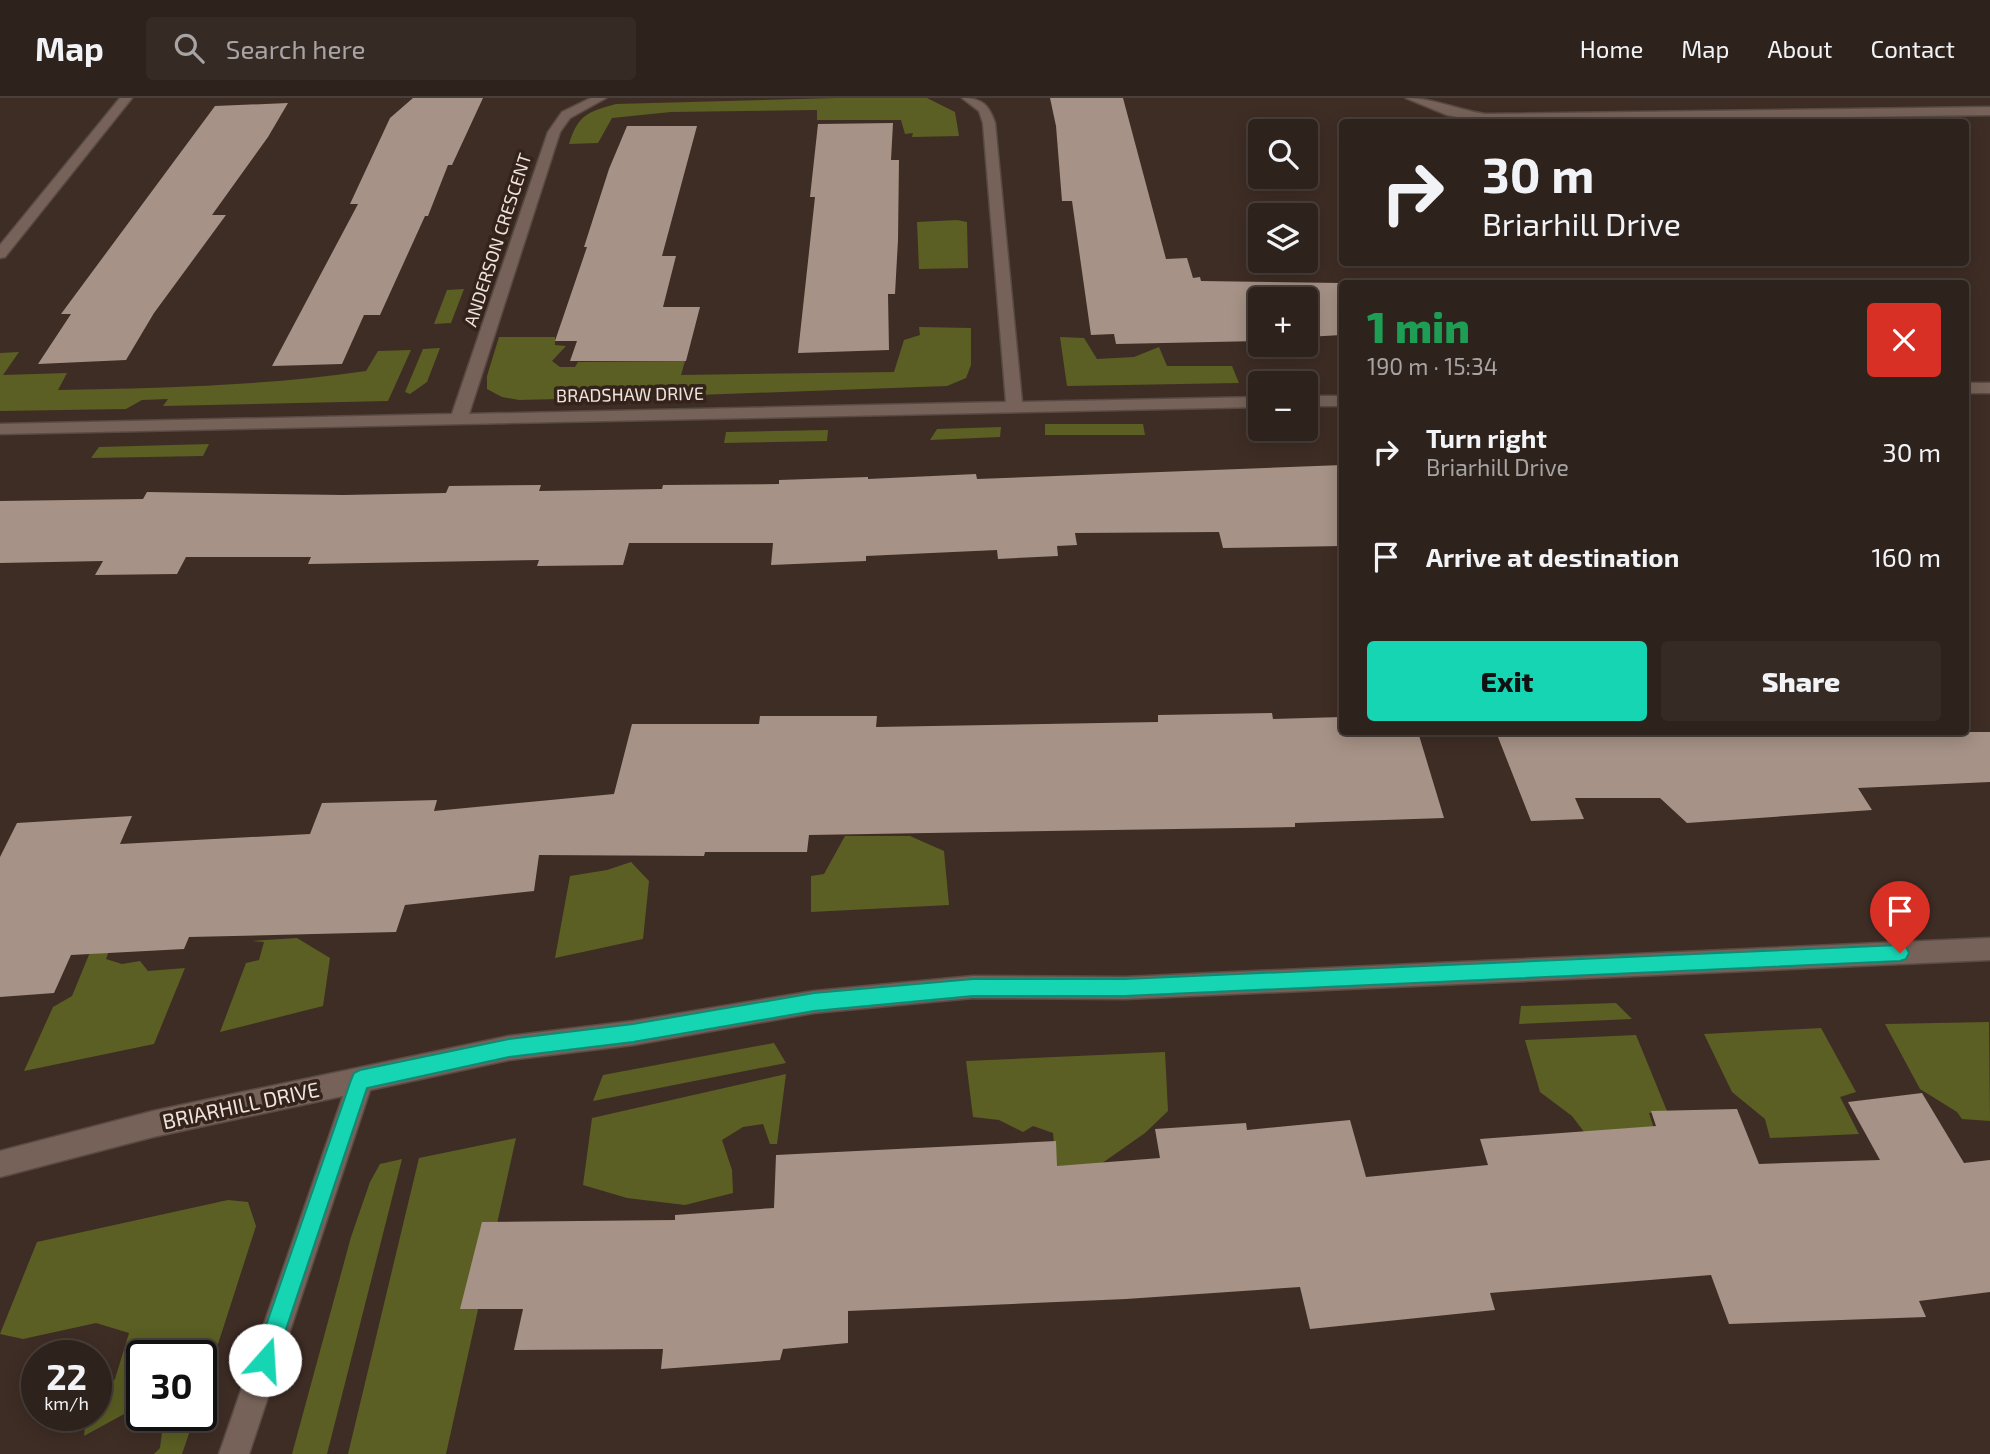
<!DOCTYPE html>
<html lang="en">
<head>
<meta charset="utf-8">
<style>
	body { margin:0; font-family:"Exo 2",sans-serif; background:#362a25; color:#f1f3f6; height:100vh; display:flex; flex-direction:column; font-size:26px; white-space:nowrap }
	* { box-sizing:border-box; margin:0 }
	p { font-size:23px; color:#a7a4a3 }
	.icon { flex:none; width:38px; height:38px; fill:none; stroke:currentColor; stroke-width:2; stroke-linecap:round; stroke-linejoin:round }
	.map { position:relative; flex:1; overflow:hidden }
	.sheet { position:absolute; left:1339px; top:182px; width:630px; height:455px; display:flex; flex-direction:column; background:#2e221c; border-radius:7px; box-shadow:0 4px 18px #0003,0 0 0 2px #493f3b }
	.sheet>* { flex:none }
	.hud { position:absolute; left:1339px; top:21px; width:630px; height:147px; border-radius:7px; box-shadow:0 4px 18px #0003,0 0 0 2px #493f3b; background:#2e221c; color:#f1f3f6; overflow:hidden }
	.buttons { position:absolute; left:1248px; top:21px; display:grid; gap:14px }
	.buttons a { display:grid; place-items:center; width:70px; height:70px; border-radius:7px; background:#2e221c; box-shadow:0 4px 18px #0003,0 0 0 2px #493f3b; font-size:35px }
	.speed { position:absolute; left:21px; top:1242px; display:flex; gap:14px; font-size:35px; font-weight:700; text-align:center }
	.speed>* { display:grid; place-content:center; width:91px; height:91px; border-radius:50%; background:#2e221c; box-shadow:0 4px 18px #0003,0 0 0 2px #493f3b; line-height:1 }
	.speed small { font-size:18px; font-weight:400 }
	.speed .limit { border:4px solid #111; border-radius:10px; background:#fff; color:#111 }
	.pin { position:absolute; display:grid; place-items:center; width:60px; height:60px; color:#fff; margin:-72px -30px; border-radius:50% 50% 50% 0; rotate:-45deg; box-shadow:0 0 7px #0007 }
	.pin .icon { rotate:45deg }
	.me { position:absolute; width:77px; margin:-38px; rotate:19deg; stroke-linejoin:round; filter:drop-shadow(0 0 5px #0008) }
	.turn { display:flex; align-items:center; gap:24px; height:147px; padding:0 28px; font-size:32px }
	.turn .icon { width:91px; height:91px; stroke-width:2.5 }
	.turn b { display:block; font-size:49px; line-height:60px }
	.round { display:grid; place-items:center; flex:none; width:74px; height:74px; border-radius:7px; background:#362a25 }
	.overview { display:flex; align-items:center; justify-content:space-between; height:119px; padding:0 28px }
	h1 { font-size:42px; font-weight:800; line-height:52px; color:#1e9e55 }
	.button { display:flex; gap:14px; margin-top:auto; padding:14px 28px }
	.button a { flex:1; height:80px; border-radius:7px; background:#16d5b3; color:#111; font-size:28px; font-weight:800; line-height:80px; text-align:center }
	.button a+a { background:#362a25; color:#f1f3f6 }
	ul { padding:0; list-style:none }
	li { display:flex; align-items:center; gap:21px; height:105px; padding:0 28px }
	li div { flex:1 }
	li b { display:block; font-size:26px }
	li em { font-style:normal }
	header { display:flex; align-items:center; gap:42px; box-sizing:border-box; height:98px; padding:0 35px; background:#2e221c; border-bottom:2px solid #493f3b }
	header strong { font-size:33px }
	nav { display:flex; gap:38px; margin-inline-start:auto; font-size:24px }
	.search { width:490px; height:63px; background:#362a25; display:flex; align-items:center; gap:18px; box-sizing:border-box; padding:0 24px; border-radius:7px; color:#a7a4a3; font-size:26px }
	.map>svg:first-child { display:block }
	.green { fill:#5b5f23 }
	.building { fill:#a69286 }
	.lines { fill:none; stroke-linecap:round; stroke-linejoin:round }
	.street-casing { stroke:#594b44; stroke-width:3 }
	.secondary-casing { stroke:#594b44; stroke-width:3 }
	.street { fill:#766259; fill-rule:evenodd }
	.secondary { fill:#766259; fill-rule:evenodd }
	.route { fill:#16d5b3; stroke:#0e8a74; stroke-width:2 }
	.labels { text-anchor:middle; stroke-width:7; stroke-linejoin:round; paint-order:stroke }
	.far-street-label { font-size:18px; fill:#eee3dd; stroke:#34231b }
	.street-label { font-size:21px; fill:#eee3dd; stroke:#34231b }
</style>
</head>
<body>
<header>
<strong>Map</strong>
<div class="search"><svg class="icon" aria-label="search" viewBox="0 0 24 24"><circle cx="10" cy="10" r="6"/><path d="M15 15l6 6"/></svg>Search here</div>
<nav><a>Home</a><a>Map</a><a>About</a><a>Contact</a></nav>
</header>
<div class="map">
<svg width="1990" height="1356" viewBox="0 0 1990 1356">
	<rect width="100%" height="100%" fill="#3e2d25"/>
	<g class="green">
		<path d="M 836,0 L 927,0 L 955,14 L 959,38 L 912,39 L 913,35 L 905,36 L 901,22 L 817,22 L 817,12 L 671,14 L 612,20 L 598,45 L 569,46 C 578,17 587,14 616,6 Z"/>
		<path d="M 957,122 L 967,124 L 968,170 L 919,171 L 917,124 Z"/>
		<path d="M 464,191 L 451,225 L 434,226 L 447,192 Z"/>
		<path d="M 919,229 L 971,230 L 971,267 L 966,280 L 947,288 L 698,297 L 697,289 L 681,289 L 677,298 L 519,302 L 502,299 L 487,291 L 487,278 L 499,239 L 555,239 L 555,247 L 566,248 L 552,263 L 560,269 L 575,269 L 578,264 L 685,263 L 681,277 L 894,274 L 904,242 L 920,237 Z"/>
		<path d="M 1060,239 L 1084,240 L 1097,261 L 1134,259 L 1159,249 L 1167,268 L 1232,268 L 1239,285 L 1067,288 Z"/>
		<path d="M 440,250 L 427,284 L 410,296 L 405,294 L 423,251 Z"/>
		<path d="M 411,252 L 388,303 L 163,308 L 168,301 L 142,302 L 126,311 L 0,313 L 0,255 L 19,254 L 3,277 L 67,275 L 58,292 C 161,290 264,288 366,273 L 378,253 Z"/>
		<path d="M 1045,326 L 1143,326 L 1145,337 L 1045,337 Z"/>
		<path d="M 1001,329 L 1000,339 L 930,342 L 937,331 Z"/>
		<path d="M 828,332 L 827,343 L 724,345 L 726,334 Z"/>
		<path d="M 209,346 L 203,358 L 91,360 L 99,349 Z"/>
		<path d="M 845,738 L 910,738 L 944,753 L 949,807 L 811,814 L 811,778 L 824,776 Z"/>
		<path d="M 631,764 L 649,783 L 643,841 L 555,860 L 570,778 L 607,772 Z"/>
		<path d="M 142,768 L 106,861 L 122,866 L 140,863 L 148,873 L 185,870 L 154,946 L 24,973 L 53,909 L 72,898 L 123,774 Z"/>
		<path d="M 297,840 L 330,860 L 323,908 L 220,934 L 246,865 L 259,862 L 264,844 L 252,843 Z"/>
		<path d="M 1616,905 L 1632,921 L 1519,926 L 1521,908 Z"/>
		<path d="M 1989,924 L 1990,1023 L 1962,1021 L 1957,1014 L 1920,991 L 1885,926 Z"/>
		<path d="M 1821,930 L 1856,994 L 1840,999 L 1859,1036 L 1770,1040 L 1765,1021 L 1732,994 L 1704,936 Z"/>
		<path d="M 1636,937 L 1667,1013 L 1649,1015 L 1658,1043 L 1594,1047 L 1572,1018 L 1540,994 L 1525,942 Z"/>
		<path d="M 774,945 L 786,965 L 593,1003 L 603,977 Z"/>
		<path d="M 1165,954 L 1168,1013 L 1145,1035 L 1098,1068 L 1065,1165 L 1053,1035 L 1033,1028 L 1023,1034 L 999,1022 L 973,1019 L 966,963 Z"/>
		<path d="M 786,976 L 777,1046 L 770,1046 L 763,1026 L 743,1029 L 722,1042 L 732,1072 L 733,1095 L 685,1107 L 627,1100 L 583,1087 L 592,1020 Z"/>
		<path d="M 516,1040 L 446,1356 L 348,1356 L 419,1060 Z"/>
		<path d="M 402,1061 L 327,1356 L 292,1356 L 351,1139 L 370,1084 L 380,1066 Z"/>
		<path d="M 228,1102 L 248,1104 L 256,1128 L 201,1299 L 201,1258 L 142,1258 L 142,1314 L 124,1316 L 84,1338 L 86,1318 L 96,1318 L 96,1302 L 115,1281 L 129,1235 L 96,1225 L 23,1241 L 0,1236 L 37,1144 Z"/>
		<path d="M 164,1318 L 195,1318 L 182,1356 L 154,1356 L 160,1350 Z"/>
	</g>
	<g class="building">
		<path d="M 413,0 L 483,0 L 452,67 L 448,67 L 428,118 L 425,118 L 380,217 L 364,217 L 342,266 L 272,268 L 358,106 L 350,106 L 390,20 Z"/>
		<path d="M 1050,0 L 1123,0 L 1166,161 L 1187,160 L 1193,180 L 1200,179 L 1201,183 L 1342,185 L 1342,237 L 1306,239 L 1306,201 L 1260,201 L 1260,243 L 1116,246 L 1114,236 L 1091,237 L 1072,103 L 1062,103 L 1056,28 Z"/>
		<path d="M 288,5 L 268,39 L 212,117 L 226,117 L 154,215 L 126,262 L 38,266 L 71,216 L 61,216 L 215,8 Z"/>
		<path d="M 893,25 L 891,62 L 899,62 L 898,142 L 895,196 L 888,196 L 889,252 L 798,255 L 815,99 L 810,99 L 818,26 Z"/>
		<path d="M 627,28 L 697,28 L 662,158 L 676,158 L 663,209 L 700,209 L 686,263 L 570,263 L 577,243 L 555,243 L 587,149 L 584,149 L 609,71 Z"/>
		<path d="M 1342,367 L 1342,448 L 1223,450 L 1219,434 L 1075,435 L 1077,447 L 1057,448 L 1058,458 L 998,461 L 997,452 L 866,458 L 866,463 L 771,467 L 773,445 L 629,445 L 623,467 L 537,468 L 539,462 L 308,466 L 311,459 L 186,459 L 177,476 L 95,477 L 103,463 L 0,465 L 0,403 L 143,401 L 147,394 L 343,397 L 446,395 L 449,388 L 541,387 L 539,393 L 662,391 L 663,387 L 779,386 L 779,382 L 868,379 L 868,381 L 976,376 L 977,381 Z"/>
		<path d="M 1272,615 L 1273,621 L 1342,619 L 1342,634 L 1418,634 L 1444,720 L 1295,725 L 1295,729 L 809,737 L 807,754 L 705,754 L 704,758 L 539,757 L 534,793 L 405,807 L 396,834 L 189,839 L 184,851 L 71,857 L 54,895 L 0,899 L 0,759 L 17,725 L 132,718 L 120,746 L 310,736 L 322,705 L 437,702 L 434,713 L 614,696 L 632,626 L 759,626 L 760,618 L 877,618 L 876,629 L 1158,624 L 1158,617 Z"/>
		<path d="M 1496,634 L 1990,634 L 1990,684 L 1858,690 L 1872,712 L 1687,725 L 1660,700 L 1575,700 L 1584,721 L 1531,723 Z"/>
		<path d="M 1922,995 L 1964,1065 L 1990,1062 L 1990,1194 L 1919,1203 L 1926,1219 L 1729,1226 L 1711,1177 L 1490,1195 L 1495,1212 L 1310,1231 L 1300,1189 L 1126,1201 L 848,1213 L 848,1245 L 783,1251 L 780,1262 L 661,1271 L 663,1251 L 514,1252 L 523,1211 L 460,1211 L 482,1124 L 675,1122 L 675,1117 L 774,1110 L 776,1057 L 1056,1043 L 1057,1068 L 1160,1060 L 1155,1031 L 1246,1025 L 1247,1032 L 1350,1022 L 1366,1079 L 1488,1067 L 1480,1041 L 1656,1028 L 1651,1013 L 1737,1011 L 1759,1066 L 1880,1062 L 1848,1004 Z"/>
	</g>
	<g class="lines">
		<g class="street-casing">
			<g id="street">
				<path d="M 591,0 L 606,0 L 570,20 L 560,34 L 469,316 L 1006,304 L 983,25 L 979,13 L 962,0 C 982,0 989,7 995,25 L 1022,304 L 1260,299 L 1260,309 L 0,336 L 0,326 L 452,316 L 548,34 L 562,14 Z"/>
				<path d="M 1406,0 C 1433,0 1458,12 1485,16 L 1990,9 L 1990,17 L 1485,24 L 1447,17 Z"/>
				<rect x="1965" y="285" width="25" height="10"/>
				<rect x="1306" y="298" width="36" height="10"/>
				<path d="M 1990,840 L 1990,862 L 1125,901 L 973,900 L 814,915 L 633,947 L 509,962 L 370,992 L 249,1356 L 219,1356 L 343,998 L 153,1039 L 0,1079 L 0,1053 L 153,1013 L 509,938 L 633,923 L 814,893 L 973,878 L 1125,879 Z"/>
			</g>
		</g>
		<g class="secondary-casing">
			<path id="secondary" d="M 120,0 L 132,0 L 5,159 L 0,160 L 0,147 Z"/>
		</g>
		<use href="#street" class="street"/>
		<use href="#secondary" class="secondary"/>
	</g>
	<path class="route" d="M 1900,847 L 1906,849 L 1909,855 L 1906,861 L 1900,863 L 1125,898 L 973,898 L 814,913 L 633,944 L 509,959 L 367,990 L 273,1270 L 265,1273 L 257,1270 L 254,1262 L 351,982 L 354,975 L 360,972 L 509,941 L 633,926 L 814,895 L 973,881 L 1125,881 Z"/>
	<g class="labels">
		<g class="far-street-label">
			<text transform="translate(498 142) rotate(-72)" y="6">ANDERSON CRESCENT</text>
			<text transform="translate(630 297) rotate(-1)" y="6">BRADSHAW DRIVE</text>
		</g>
		<g class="street-label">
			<text transform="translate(241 1008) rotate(-12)" y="7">BRIARHILL DRIVE</text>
		</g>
	</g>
</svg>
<div class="buttons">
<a><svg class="icon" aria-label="search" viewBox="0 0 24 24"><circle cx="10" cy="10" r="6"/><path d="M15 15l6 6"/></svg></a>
<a><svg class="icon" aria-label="layers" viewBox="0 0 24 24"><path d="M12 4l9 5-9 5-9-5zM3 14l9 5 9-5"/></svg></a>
<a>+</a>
<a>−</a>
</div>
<div class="speed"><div>22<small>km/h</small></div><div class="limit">30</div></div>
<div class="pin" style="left:1900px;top:855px;background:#d93025"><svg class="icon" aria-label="arrive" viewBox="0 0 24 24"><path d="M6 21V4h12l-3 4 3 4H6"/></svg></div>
<svg class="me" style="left:265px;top:1262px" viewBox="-20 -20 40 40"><circle r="19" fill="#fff"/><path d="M0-13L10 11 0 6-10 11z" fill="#16d5b3"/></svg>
<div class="hud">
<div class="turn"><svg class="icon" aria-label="right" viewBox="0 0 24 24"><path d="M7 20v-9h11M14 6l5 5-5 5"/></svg><div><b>30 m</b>Briarhill Drive</div></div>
</div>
<section class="sheet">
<div class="overview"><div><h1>1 min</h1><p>190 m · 15:34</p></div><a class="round" style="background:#d93025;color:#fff"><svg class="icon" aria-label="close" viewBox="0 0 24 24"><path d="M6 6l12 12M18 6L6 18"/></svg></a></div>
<ul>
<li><svg class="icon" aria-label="right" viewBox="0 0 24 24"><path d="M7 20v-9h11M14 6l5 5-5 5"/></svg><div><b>Turn right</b><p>Briarhill Drive</p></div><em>30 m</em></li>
<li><svg class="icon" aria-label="arrive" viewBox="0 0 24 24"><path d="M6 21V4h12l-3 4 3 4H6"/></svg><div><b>Arrive at destination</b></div><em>160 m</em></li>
</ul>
<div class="button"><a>Exit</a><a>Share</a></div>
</section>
</div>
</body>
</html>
